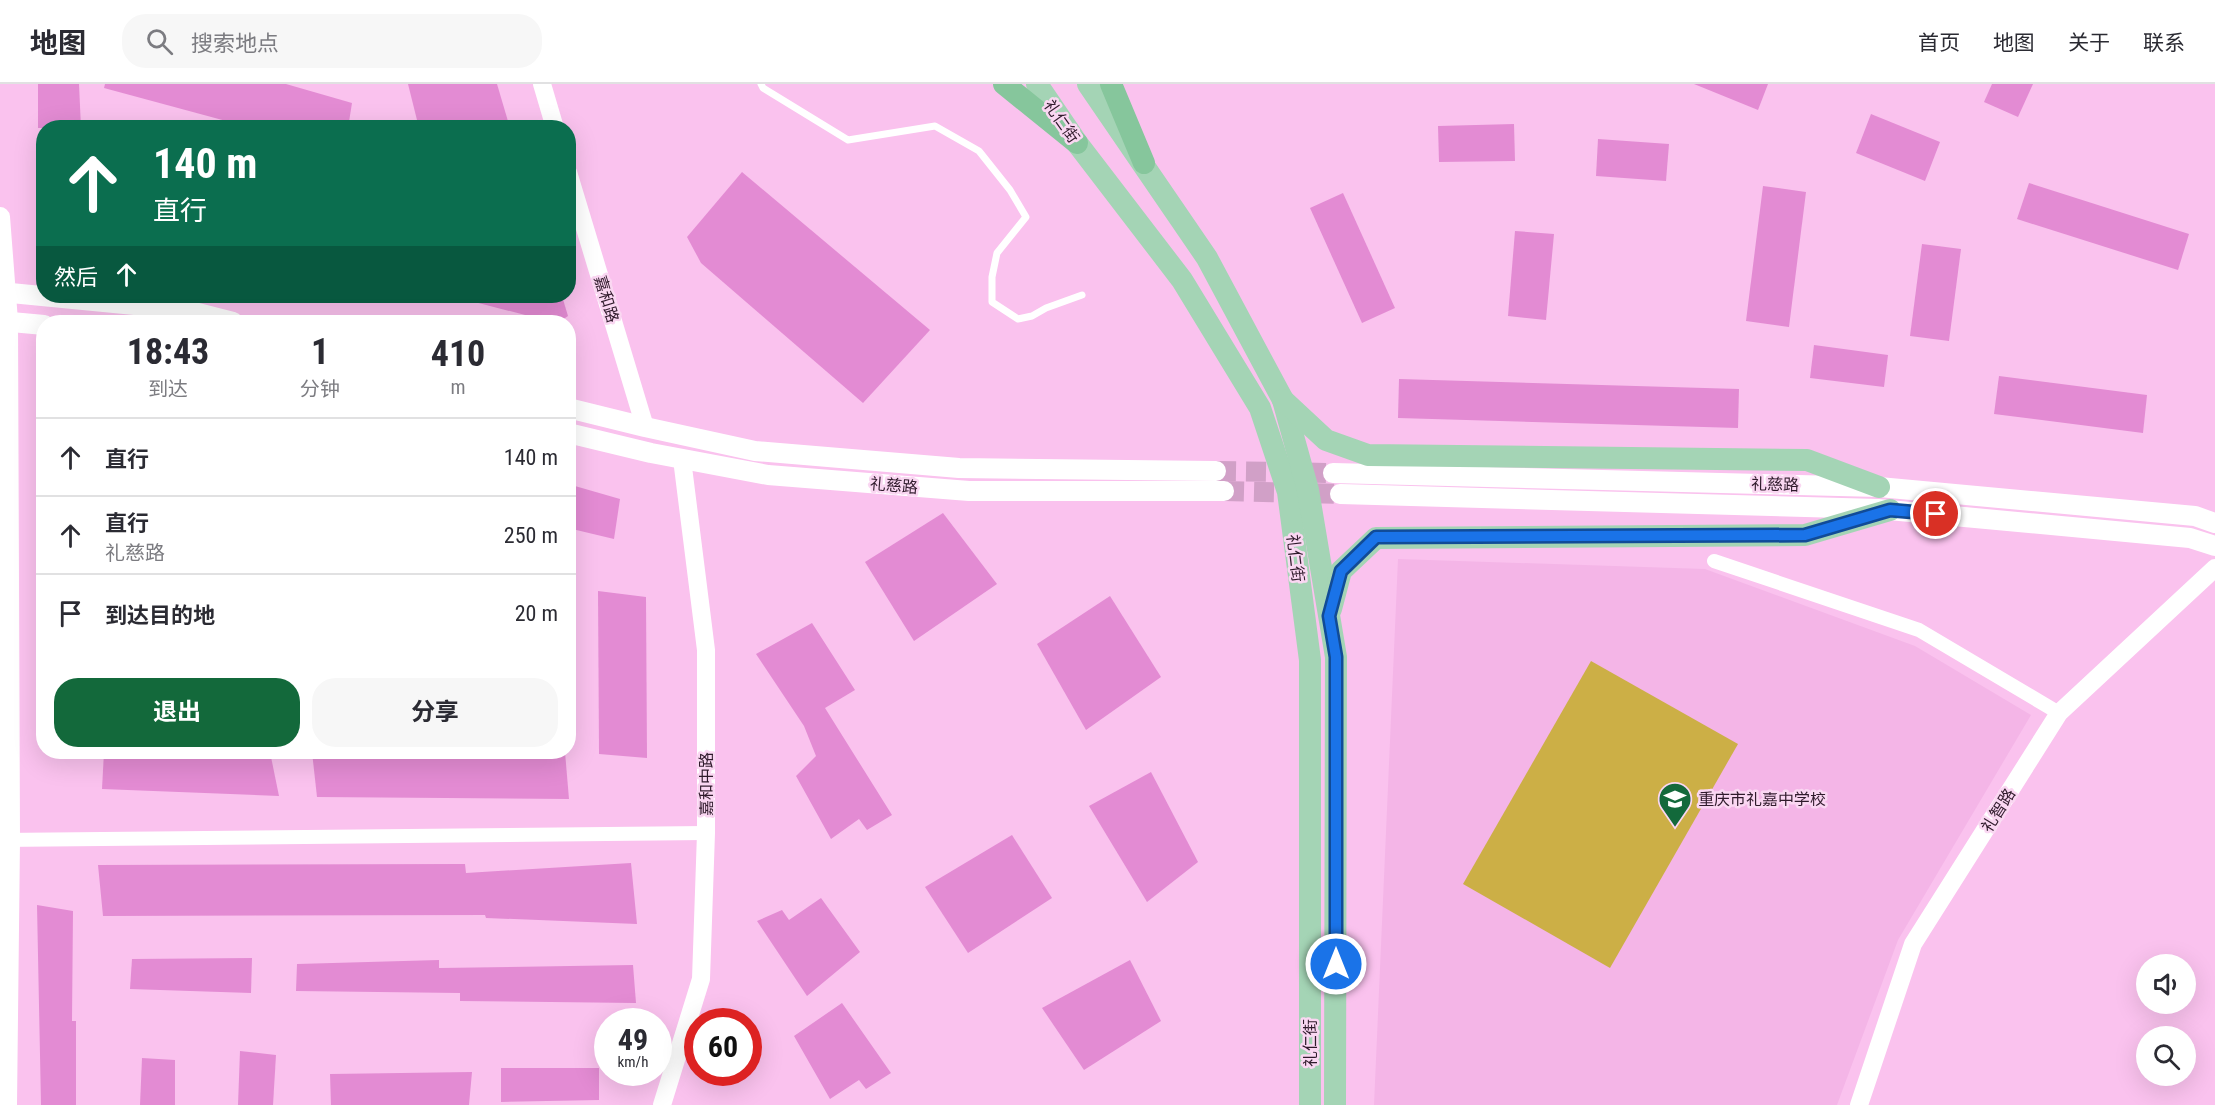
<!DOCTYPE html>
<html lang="zh">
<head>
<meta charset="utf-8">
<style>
	body { margin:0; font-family:"Roboto Condensed","Noto Sans SC",sans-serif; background:#f7f7f7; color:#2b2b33; height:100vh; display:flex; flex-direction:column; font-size:22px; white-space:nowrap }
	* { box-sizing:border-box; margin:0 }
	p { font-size:20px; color:#7c7c81 }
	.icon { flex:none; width:33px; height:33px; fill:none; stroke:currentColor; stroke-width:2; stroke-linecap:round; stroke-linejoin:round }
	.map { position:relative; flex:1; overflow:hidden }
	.drawer { position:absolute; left:36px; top:231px; width:540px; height:444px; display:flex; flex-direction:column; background:#fff; border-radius:24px; box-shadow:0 6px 24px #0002 }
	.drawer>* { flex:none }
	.top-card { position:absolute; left:36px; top:36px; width:540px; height:183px; border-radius:24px; box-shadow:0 6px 24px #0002; background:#0b6e4f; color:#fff; overflow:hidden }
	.buttons { position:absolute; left:2136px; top:870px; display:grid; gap:12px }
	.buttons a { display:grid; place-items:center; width:60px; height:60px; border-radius:50%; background:#fff; box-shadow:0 6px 24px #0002; font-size:30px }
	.speed { position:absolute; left:594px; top:924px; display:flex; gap:12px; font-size:30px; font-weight:700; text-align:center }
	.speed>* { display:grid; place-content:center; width:78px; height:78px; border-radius:50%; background:#fff; box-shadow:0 6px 24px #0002; line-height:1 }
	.speed small { font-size:15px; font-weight:400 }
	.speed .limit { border:9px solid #d22; background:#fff; color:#111 }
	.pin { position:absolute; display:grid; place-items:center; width:51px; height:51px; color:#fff; margin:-26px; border:3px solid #fff; border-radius:50%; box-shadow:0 2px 6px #0007 }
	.me { position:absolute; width:66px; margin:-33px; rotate:0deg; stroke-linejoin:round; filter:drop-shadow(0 0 4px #0008) }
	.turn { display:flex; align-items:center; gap:21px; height:126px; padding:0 18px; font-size:27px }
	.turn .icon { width:78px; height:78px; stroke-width:2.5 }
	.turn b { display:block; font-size:42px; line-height:51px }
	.then { display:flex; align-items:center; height:57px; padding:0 18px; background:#0003; gap:12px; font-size:22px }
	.eta { display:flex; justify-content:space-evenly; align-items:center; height:102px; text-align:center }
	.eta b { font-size:36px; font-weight:700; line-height:42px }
	.primary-button { display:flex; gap:12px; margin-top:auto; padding:12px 18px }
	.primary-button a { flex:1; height:69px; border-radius:24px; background:#13693b; color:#fff; font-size:24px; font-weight:700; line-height:69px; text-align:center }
	.primary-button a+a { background:#f7f7f7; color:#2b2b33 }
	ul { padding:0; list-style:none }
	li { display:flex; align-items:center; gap:18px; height:78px; padding:0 18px; border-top:2px solid #e1e1e2 }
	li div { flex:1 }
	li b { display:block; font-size:22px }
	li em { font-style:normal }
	header { display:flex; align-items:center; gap:36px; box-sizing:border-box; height:84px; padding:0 30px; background:#fff; border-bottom:2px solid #e1e1e2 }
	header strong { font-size:28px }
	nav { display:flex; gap:33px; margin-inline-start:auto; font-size:21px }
	.search { width:420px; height:54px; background:#f7f7f7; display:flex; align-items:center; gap:15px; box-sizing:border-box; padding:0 21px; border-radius:24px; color:#7c7c81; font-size:22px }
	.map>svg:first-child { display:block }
	.built { fill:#f4b5e7 }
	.green { fill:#ccaf46 }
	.building { fill:#e38bd3 }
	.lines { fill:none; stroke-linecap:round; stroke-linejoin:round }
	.secondary-tunnel { stroke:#d1a0c7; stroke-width:20; stroke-dasharray:20 10; stroke-linecap:butt }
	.service { stroke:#fff; stroke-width:7 }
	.minor { stroke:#fff; stroke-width:14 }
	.tertiary { stroke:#fff; stroke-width:18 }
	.secondary { stroke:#fff; stroke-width:20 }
	.primary { stroke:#a4d4b5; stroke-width:22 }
	.trunk { stroke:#86c69c; stroke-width:22 }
	.route-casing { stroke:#114b97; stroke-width:15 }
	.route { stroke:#1a73e8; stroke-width:10 }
	.labels { text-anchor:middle; stroke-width:5; stroke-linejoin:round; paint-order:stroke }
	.street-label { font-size:16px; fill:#2f1a2b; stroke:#fad7f2 }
	.poi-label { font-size:16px; fill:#2f1a2b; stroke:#fad7f2; text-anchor:start }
</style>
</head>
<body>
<header>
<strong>地图</strong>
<div class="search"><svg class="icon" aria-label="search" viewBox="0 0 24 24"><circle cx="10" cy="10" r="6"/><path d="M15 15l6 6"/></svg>搜索地点</div>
<nav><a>首页</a><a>地图</a><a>关于</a><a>联系</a></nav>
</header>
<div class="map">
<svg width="2215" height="1021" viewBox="0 0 2215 1021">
	<rect width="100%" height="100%" fill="#fac2ee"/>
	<path class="built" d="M 1398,475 L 1705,485 L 1915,562 L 2031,631 L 1898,856 L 1837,1021 L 1374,1021 Z"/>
	<path class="green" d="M 1591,577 L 1738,660 L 1610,884 L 1463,800 Z"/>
	<g class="building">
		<path d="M 38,0 L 79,0 L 81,44 L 38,44 Z"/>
		<path d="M 105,0 L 286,0 L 352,19 L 348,44 L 252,44 L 104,4 Z"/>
		<path d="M 408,0 L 497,0 L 510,44 L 419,44 Z"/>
		<path d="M 1694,0 L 1768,0 L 1758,26 Z"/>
		<path d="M 1992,0 L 2033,0 L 2018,33 L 1984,18 Z"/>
		<path d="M 1871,30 L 1940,58 L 1925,97 L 1856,69 Z"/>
		<path d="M 1514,40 L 1515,77 L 1439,78 L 1438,42 Z"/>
		<path d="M 1598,55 L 1669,60 L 1666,97 L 1596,92 Z"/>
		<path d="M 742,88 L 930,246 L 863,319 L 701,179 L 687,153 Z"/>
		<path d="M 2029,99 L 2189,150 L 2178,186 L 2017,135 Z"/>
		<path d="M 1763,102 L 1806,108 L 1789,243 L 1746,237 Z"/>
		<path d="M 1343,109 L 1395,224 L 1362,239 L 1310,124 Z"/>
		<path d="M 1515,147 L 1554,150 L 1546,236 L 1508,232 Z"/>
		<path d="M 1922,160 L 1961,165 L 1949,257 L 1910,252 Z"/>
		<path d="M 468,212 L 562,212 L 568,232 L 559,238 L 552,238 L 467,216 Z"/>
		<path d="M 1814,261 L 1888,271 L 1884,303 L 1810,294 Z"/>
		<path d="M 1999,292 L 2147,311 L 2143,349 L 1994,330 Z"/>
		<path d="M 1399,295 L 1739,305 L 1738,344 L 1398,334 Z"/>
		<path d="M 568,400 L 620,415 L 614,455 L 568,444 Z"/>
		<path d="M 943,429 L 997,500 L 914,557 L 865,478 Z"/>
		<path d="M 598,507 L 646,513 L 647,674 L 599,670 Z"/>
		<path d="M 1110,512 L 1161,593 L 1086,646 L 1037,560 Z"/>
		<path d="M 812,539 L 855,606 L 825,624 L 892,731 L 867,746 L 859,735 L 831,755 L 796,692 L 816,672 L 804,642 L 756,570 Z"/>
		<path d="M 104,668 L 270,668 L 279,712 L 102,705 Z"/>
		<path d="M 312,668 L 565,668 L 569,715 L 317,713 Z"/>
		<path d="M 1151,688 L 1198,778 L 1147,818 L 1089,722 Z"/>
		<path d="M 1012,751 L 1052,814 L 968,869 L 925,803 Z"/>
		<path d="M 631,779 L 637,840 L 486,834 L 485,831 L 103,832 L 98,781 L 465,780 L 466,789 Z"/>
		<path d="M 821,814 L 860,868 L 807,912 L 757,837 L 782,826 L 789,836 Z"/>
		<path d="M 37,821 L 73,827 L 72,937 L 76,937 L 76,1021 L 41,1021 Z"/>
		<path d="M 252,874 L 251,909 L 130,905 L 132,875 Z"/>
		<path d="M 439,876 L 439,884 L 633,881 L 636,919 L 460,917 L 460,909 L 296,907 L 297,880 Z"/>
		<path d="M 1130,876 L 1161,937 L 1084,986 L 1042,924 Z"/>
		<path d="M 842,919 L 891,989 L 866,1005 L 859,996 L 830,1015 L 794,952 Z"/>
		<path d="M 240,967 L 276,971 L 273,1021 L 238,1021 Z"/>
		<path d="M 142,974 L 175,976 L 175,1021 L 140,1021 Z"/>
		<path d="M 501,984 L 599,984 L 599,1016 L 501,1018 Z"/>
		<path d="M 472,988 L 469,1021 L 331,1021 L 330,990 Z"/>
	</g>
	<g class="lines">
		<g class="secondary-tunnel">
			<path d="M 1216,387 L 1333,389"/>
			<path d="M 1224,407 L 1340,410"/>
		</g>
		<path class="service" d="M 761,0 L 763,4 L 848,56 L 935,42 L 979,67 L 1010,106 L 1026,133 L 997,169 L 992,193 L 992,218 L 1018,235 L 1032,232 L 1046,224 L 1082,211"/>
		<g class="minor">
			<path d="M 1714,477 L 1919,546 L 2059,629"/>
			<path d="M 0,756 L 706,749"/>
		</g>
		<g class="tertiary">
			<path d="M 542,0 L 555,44"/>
			<path d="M 568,88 L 645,343"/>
			<path d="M 662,1021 L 701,895 L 706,749 L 706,566 L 682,375"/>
			<path d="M 1859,1021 L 1913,860 L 2059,629 L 2215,484"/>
		</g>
		<g class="secondary">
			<path d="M 0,133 L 8,237 L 10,756 L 7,1021"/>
			<path d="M 0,208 L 186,226 L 233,238"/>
			<path d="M 0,237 L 44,241"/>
			<path d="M 568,324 L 645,343 L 755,367 L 959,384 L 1216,387"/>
			<path d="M 568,349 L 651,369 L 768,391 L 969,407 L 1224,407"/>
			<path d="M 1333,389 L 1879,403 L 2195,432 L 2215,439"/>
			<path d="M 1340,410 L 1878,425 L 2190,454 L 2215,462"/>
		</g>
		<g class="primary">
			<path d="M 1037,0 L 1077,59 L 1182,196 L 1260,324 L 1288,408 L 1310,576 L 1310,1021"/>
			<path d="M 1088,0 L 1207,174 L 1283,316 L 1308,406 L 1336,573 L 1335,1021"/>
			<path d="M 1283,316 L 1326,356 L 1368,371 L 1807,376 L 1879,403"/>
			<path d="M 1331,525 L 1341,487 L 1376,454 L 1805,451 L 1890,426"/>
		</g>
		<g class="trunk">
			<path d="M 1004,0 L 1077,59"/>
			<path d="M 1111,0 L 1144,79"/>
		</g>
	</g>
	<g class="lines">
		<g class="route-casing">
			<path id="route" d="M 1336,880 L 1336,573 L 1329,532 L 1341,487 L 1376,453 L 1805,451 L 1890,426 L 1936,430"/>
		</g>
		<use href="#route" class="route"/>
	</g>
	<defs>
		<g id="school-pin" transform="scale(1.725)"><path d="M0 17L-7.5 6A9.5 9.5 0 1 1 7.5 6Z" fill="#13693b" stroke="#fad7f2"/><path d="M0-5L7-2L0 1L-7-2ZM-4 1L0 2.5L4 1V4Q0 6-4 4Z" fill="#fff"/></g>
	</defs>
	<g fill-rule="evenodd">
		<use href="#school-pin" x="1675" y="715"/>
	</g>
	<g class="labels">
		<g class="street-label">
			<text transform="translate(1062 37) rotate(55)" y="6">礼仁街</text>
			<text transform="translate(607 215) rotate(73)" y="6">嘉和路</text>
			<text transform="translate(1775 400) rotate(1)" y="6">礼慈路</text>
			<text transform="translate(894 401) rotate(5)" y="6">礼慈路</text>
			<text transform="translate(1296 474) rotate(83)" y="6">礼仁街</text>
			<text transform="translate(706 700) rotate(-90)" y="6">嘉和中路</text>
			<text transform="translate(1998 726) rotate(-58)" y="6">礼智路</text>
			<text transform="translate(1310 959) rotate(-90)" y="6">礼仁街</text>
		</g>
		<g class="poi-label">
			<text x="1698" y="721">重庆市礼嘉中学校</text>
		</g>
	</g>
</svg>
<div class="buttons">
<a><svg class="icon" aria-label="sound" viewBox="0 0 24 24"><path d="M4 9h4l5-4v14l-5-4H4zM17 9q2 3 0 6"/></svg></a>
<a><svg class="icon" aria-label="search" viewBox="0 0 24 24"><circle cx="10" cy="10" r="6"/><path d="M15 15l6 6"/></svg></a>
</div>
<div class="speed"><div>49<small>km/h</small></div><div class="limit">60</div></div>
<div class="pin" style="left:1936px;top:430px;background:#d93025"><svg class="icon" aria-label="arrive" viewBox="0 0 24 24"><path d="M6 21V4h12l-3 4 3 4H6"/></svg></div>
<svg class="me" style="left:1336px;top:880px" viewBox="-20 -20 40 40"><circle r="17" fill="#1a73e8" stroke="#fff" stroke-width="3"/><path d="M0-11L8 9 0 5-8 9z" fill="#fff"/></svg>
<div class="top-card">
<div class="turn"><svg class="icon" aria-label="ahead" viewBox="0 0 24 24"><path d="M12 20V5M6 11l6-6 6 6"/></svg><div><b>140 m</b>直行</div></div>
<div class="then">然后<svg class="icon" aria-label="ahead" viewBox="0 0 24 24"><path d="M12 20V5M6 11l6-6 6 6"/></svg></div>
</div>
<section class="drawer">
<div class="eta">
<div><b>18:43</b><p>到达</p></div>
<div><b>1</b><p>分钟</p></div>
<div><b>410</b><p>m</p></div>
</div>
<ul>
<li><svg class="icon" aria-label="ahead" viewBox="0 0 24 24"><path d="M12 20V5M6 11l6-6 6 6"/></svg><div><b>直行</b></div><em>140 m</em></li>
<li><svg class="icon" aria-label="ahead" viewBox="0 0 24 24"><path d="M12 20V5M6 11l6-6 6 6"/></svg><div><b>直行</b><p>礼慈路</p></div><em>250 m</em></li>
<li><svg class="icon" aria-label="arrive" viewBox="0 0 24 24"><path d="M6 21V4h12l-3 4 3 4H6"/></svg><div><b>到达目的地</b></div><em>20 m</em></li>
</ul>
<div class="primary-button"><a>退出</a><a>分享</a></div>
</section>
</div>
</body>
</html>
